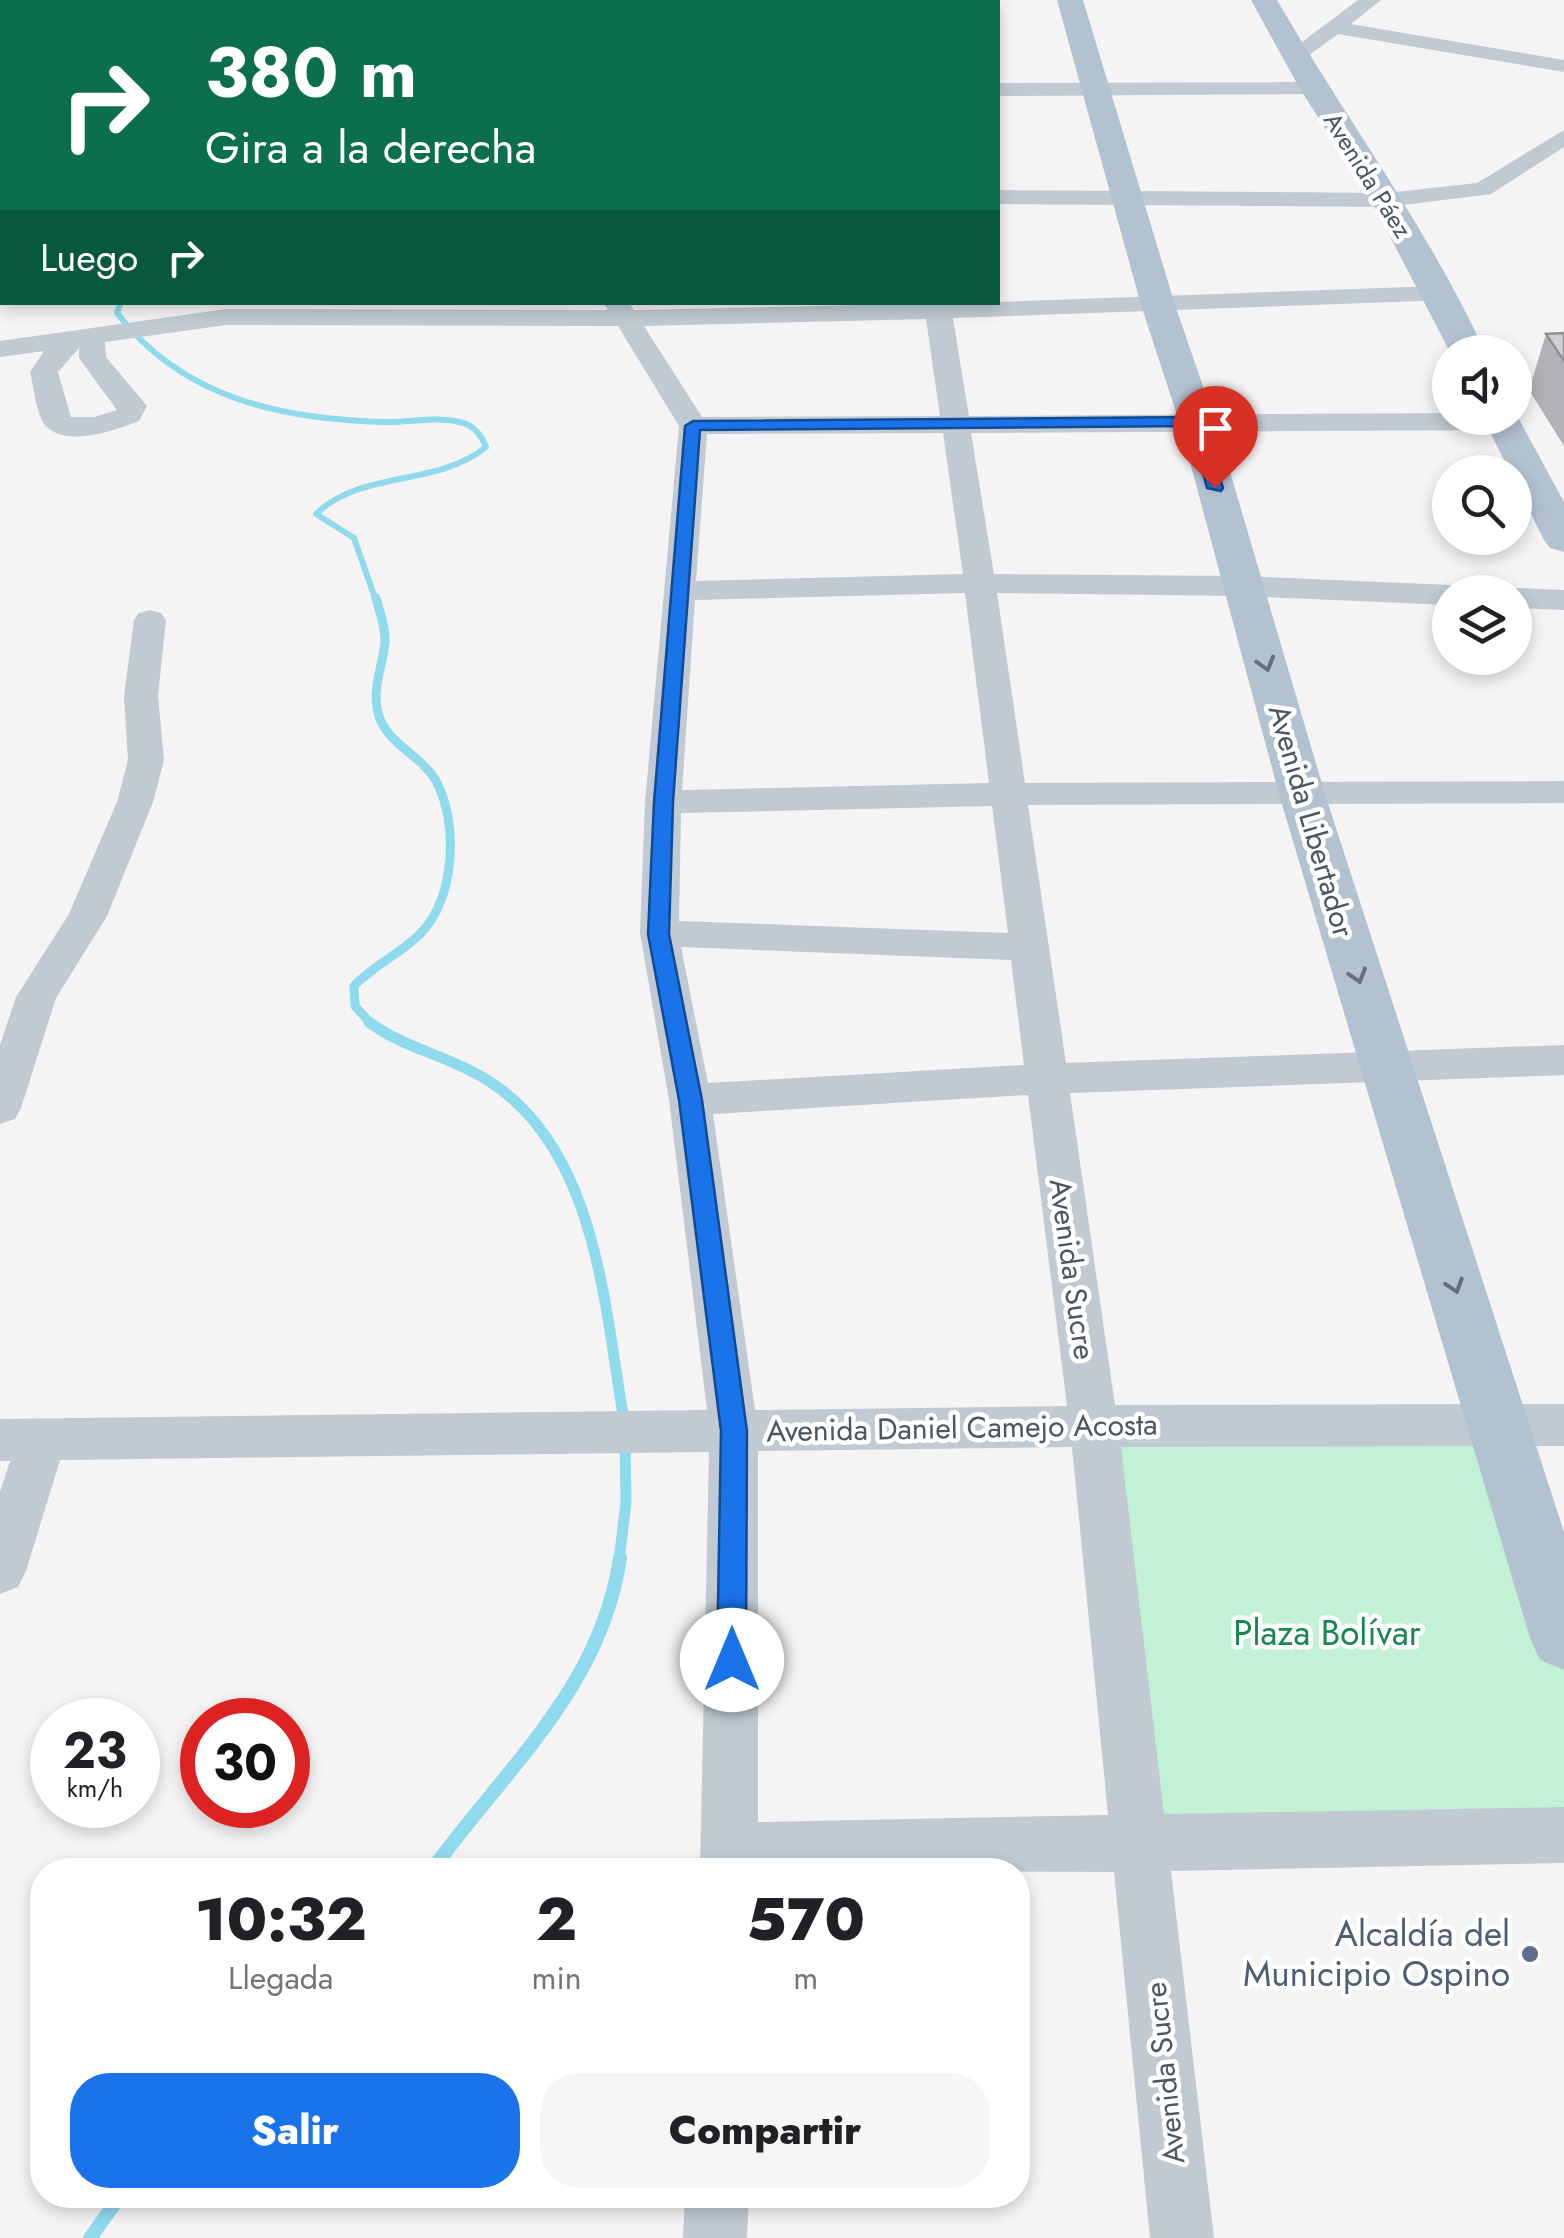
<!DOCTYPE html>
<html lang="es">
<head>
<meta charset="utf-8">
<style>
	body { margin:0; font-family:Jost,sans-serif; background:#f6f6f6; color:#202124; height:100vh; display:flex; flex-direction:column; font-size:38px; white-space:nowrap }
	* { box-sizing:border-box; margin:0 }
	p { font-size:32px; color:#757577 }
	.icon { flex:none; width:55px; height:55px; fill:none; stroke:currentColor; stroke-width:2; stroke-linecap:round; stroke-linejoin:round }
	.map { position:relative; flex:1; overflow:hidden }
	.details { position:absolute; left:30px; top:1858px; width:1000px; height:350px; display:flex; flex-direction:column; background:#fff; border-radius:40px; box-shadow:0 5px 15px #0003 }
	.details>* { flex:none }
	.hud { position:absolute; left:0px; top:0px; width:1000px; height:305px; box-shadow:0 5px 15px #0003; background:#0b6e4f; color:#fff; overflow:hidden }
	.fabs { position:absolute; left:1432px; top:335px; display:grid; gap:20px }
	.fabs a { display:grid; place-items:center; width:100px; height:100px; border-radius:50%; background:#fff; box-shadow:0 5px 15px #0003; font-size:50px }
	.speed { position:absolute; left:30px; top:1698px; display:flex; gap:20px; font-size:50px; font-weight:700; text-align:center }
	.speed>* { display:grid; place-content:center; width:130px; height:130px; border-radius:50%; background:#fff; box-shadow:0 5px 15px #0003; line-height:1 }
	.speed small { font-size:25px; font-weight:400 }
	.speed .limit { border:15px solid #d22; background:#fff; color:#111 }
	.pin { position:absolute; display:grid; place-items:center; width:85px; height:85px; color:#fff; margin:-102px -42px; border-radius:50% 50% 50% 0; rotate:-45deg; box-shadow:0 0 10px #0007 }
	.pin .icon { rotate:45deg }
	.me { position:absolute; width:110px; margin:-55px; rotate:0deg; stroke-linejoin:round; filter:drop-shadow(0 0 8px #0008) }
	.turn { display:flex; align-items:center; gap:35px; height:210px; padding:0 40px; font-size:45px }
	.turn .icon { width:130px; height:130px; stroke-width:2.5 }
	.turn b { display:block; font-size:70px; line-height:85px }
	.then { display:flex; align-items:center; height:95px; padding:0 40px; background:#0003; gap:20px; font-size:38px }
	.eta { display:flex; justify-content:space-evenly; align-items:center; height:170px; text-align:center }
	.eta b { font-size:60px; font-weight:800; line-height:70px }
	.cta { display:flex; gap:20px; margin-top:auto; padding:20px 40px }
	.cta a { flex:1; height:115px; border-radius:40px; background:#1a73e8; color:#fff; font-size:40px; font-weight:800; line-height:115px; text-align:center }
	.cta a+a { background:#f6f6f6; color:#202124 }
	.map>svg:first-child { display:block }
	.green { fill:#c3f1d5 }
	.lines { fill:none; stroke-linecap:round; stroke-linejoin:round }
	.stream-far4 { stroke:#90daee; stroke-width:5 }
	.stream-far3 { stroke:#90daee; stroke-width:6 }
	.stream-far2 { stroke:#90daee; stroke-width:9 }
	.stream-far1 { stroke:#90daee; stroke-width:11 }
	.stream { stroke:#90daee; stroke-width:14 }
	.minor { fill:#c1cad2; fill-rule:evenodd }
	.major { fill:#b3c2d1; fill-rule:evenodd }
	.wall { fill:#b0b2b7 }
	.building { fill:#cdcfd5; stroke:#909195; stroke-width:2.5 }
	.oneway { stroke:#64717d }
	.route { fill:#1a73e8; stroke:#114b97; stroke-width:2.5 }
	.service-dot { fill:#5c6f8a; stroke:#fff; stroke-width:4 }
	.labels { text-anchor:middle; stroke-width:9; stroke-linejoin:round; paint-order:stroke }
	.far-street-label { font-size:25px; fill:#4a5661; stroke:#fff }
	.street-label { font-size:30px; fill:#4a5661; stroke:#fff }
	.near-park-label { font-size:35px; fill:#17864f; stroke:#fff }
	.near-service-label { font-size:35px; fill:#4e5e75; stroke:#fff; text-anchor:end }
</style>
</head>
<body>
<div class="map">
<svg width="1564" height="2238" viewBox="0 0 1564 2238">
	<rect width="100%" height="100%" fill="#f5f3f3"/>
	<path class="green" d="M 1094,1426 L 1500,1426 L 1564,1638 L 1564,1835 L 1141,1844 Z"/>
	<g class="lines">
		<path class="stream-far4" d="M 406,0 L 411,2"/>
		<path class="stream-far3" d="M 121,302 L 117,313 C 182,398 280,419 383,422 C 409,423 434,416 460,422 C 473,425 481,434 486,447 C 437,487 361,470 316,514 L 354,538 L 376,601"/>
		<path class="stream-far2" d="M 372,1025 L 355,1006 L 354,986 C 374,965 400,954 420,934 C 455,900 459,823 436,781 C 422,756 391,746 380,719 C 370,693 382,669 385,643 C 386,628 380,613 376,598"/>
		<g class="stream-far1">
			<path d="M 369,1022 C 405,1049 450,1056 487,1080 C 597,1148 604,1306 624,1420"/>
			<path d="M 619,1561 L 626,1502 L 625,1442"/>
		</g>
		<g class="stream">
			<path d="M 432,1870 C 505,1769 601,1688 620,1558"/>
			<path d="M 90,2238 L 121,2195"/>
		</g>
		<g class="minor">
			<path d="M 189,0 L 210,0 L 211,2 L 191,2 Z"/>
			<path d="M 884,0 L 904,0 L 905,2 L 885,2 Z"/>
			<path d="M 1358,0 L 1381,0 L 1351,24 L 1564,60 L 1564,72 L 1338,34 L 1304,59 L 1290,59 L 1286,55 L 1290,51 Z"/>
			<rect x="0" y="45" width="2" height="13"/>
			<path d="M 1314,82 L 1322,84 L 1325,89 L 1322,94 L 998,96 L 998,83 Z"/>
			<path d="M 1564,130 L 1564,147 L 1491,194 L 1387,207 L 998,204 L 998,190 L 1387,193 L 1477,183 Z"/>
			<path d="M 1438,286 L 1451,294 L 1447,300 L 953,318 L 969,416 L 1450,413 L 1450,418 L 1515,418 L 1517,421 L 1513,427 L 1503,430 L 971,433 L 994,574 L 1243,576 L 1450,585 L 1464,592 L 1450,592 L 1450,605 L 1243,596 L 997,593 L 1025,783 L 1564,781 L 1564,803 L 1028,805 L 1066,1063 L 1564,1045 L 1564,1075 L 1070,1093 L 1115,1405 L 1564,1404 L 1564,1446 L 1121,1447 L 1164,1814 L 1564,1807 L 1564,1863 L 1171,1871 L 1214,2238 L 1150,2238 L 1114,1872 L 700,1870 L 709,1452 L 60,1460 L 26,1571 L 18,1587 L 0,1594 L 0,1492 L 10,1461 L 0,1461 L 0,1419 L 707,1410 L 669,1100 L 640,933 L 645,802 L 679,426 L 618,326 L 226,325 L 105,342 L 106,357 L 147,406 L 139,421 C 116,430 67,448 46,426 C 36,415 34,387 30,372 L 44,351 L 0,357 L 0,341 L 226,309 L 608,310 L 603,302 L 629,302 L 634,310 L 998,302 ZM 926,319 L 940,416 L 702,417 L 644,326 ZM 79,348 L 79,358 L 117,410 L 94,417 L 71,417 L 58,372 ZM 943,433 L 963,574 L 696,581 L 707,434 ZM 965,593 L 989,783 L 682,790 L 695,600 ZM 992,806 L 1008,933 L 679,921 L 681,813 ZM 681,947 L 1011,960 L 1024,1065 L 708,1083 ZM 1028,1095 L 1067,1406 L 755,1410 L 713,1114 ZM 1072,1447 L 1108,1815 L 758,1822 L 758,1451 Z"/>
			<path d="M 1515,588 L 1564,590 L 1564,610 L 1515,608 L 1515,592 L 1503,592 Z"/>
			<path d="M 150,610 L 161,613 L 166,620 L 158,696 L 164,760 L 153,802 L 107,916 L 56,998 L 21,1108 L 15,1119 L 0,1124 L 0,1045 L 16,997 L 69,914 L 117,802 L 128,760 L 124,696 L 134,620 L 139,613 Z"/>
			<path d="M 685,2195 L 749,2195 L 747,2238 L 683,2238 Z"/>
		</g>
		<g class="major">
			<path d="M 1057,0 L 1083,0 L 1175,305 L 1215,421 L 1325,794 L 1564,1532 L 1564,1670 L 1540,1660 L 1530,1638 L 1279,794 L 1179,421 L 1141,305 Z"/>
			<path d="M 1251,0 L 1277,0 C 1345,118 1429,229 1485,352 L 1450,352 L 1371,200 L 1300,89 Z"/>
			<path d="M 1515,412 L 1564,502 L 1564,552 L 1550,548 L 1544,540 L 1515,482 L 1515,472 L 1510,472 L 1483,418 L 1515,418 Z"/>
		</g>
	</g>
	<path class="wall" d="M 1564,333 L 1564,446 L 1529,390 L 1546,334 Z"/>
	<path class="building" d="M 1564,333 L 1564,361 L 1546,334 Z"/>
	<defs><path id="oneway-chevron" d="M-2-3.5L2.5 0L-2 3.5" fill="none" stroke-width="1.6" stroke-linecap="round" stroke-linejoin="round" transform="scale(2.5)"/></defs>
	<g class="oneway">
		<use href="#oneway-chevron" transform="translate(1266 664) rotate(74)"/>
		<use href="#oneway-chevron" transform="translate(1358 976) rotate(73)"/>
		<use href="#oneway-chevron" transform="translate(1455 1286) rotate(72)"/>
	</g>
	<path class="route" d="M 1196,417 L 1204,421 L 1223,488 L 1221,491 L 1207,488 L 1190,426 L 700,430 L 673,802 L 669,934 L 702,1100 L 747,1431 L 746,1660 L 742,1670 L 732,1674 L 721,1670 L 717,1660 L 721,1431 L 679,1100 L 648,934 L 654,802 L 685,426 L 693,421 Z"/>
	<circle class="service-dot" cx="1530" cy="1954" r="10"/>
	<g class="labels">
		<g class="far-street-label">
			<text transform="translate(1368 175) rotate(58)" y="9">Avenida Páez</text>
		</g>
		<g class="street-label">
			<text transform="translate(1311 821) rotate(74)" y="10">Avenida Libertador</text>
			<text transform="translate(1072 1269) rotate(82)" y="10">Avenida Sucre</text>
			<text transform="translate(962 1428) rotate(-1)" y="10">Avenida Daniel Camejo Acosta</text>
			<text transform="translate(1165 2073) rotate(-96)" y="10">Avenida Sucre</text>
		</g>
		<g class="near-park-label">
			<text x="1327" y="1645">Plaza Bolívar</text>
		</g>
		<g class="near-service-label">
			<text x="1510" y="1946">Alcaldía del<tspan x="1510" dy="40">Municipio Ospino</tspan></text>
		</g>
	</g>
</svg>
<div class="fabs">
<a><svg class="icon" aria-label="sound" viewBox="0 0 24 24"><path d="M4 9h4l5-4v14l-5-4H4zM17 9q2 3 0 6"/></svg></a>
<a><svg class="icon" aria-label="search" viewBox="0 0 24 24"><circle cx="10" cy="10" r="6"/><path d="M15 15l6 6"/></svg></a>
<a><svg class="icon" aria-label="layers" viewBox="0 0 24 24"><path d="M12 4l9 5-9 5-9-5zM3 14l9 5 9-5"/></svg></a>
</div>
<div class="speed"><div>23<small>km/h</small></div><div class="limit">30</div></div>
<div class="pin" style="left:1215px;top:488px;background:#d93025"><svg class="icon" aria-label="arrive" viewBox="0 0 24 24"><path d="M6 21V4h12l-3 4 3 4H6"/></svg></div>
<svg class="me" style="left:732px;top:1660px" viewBox="-20 -20 40 40"><circle r="19" fill="#fff"/><path d="M0-13L10 11 0 6-10 11z" fill="#1a73e8"/></svg>
<div class="hud">
<div class="turn"><svg class="icon" aria-label="right" viewBox="0 0 24 24"><path d="M7 20v-9h11M14 6l5 5-5 5"/></svg><div><b>380 m</b>Gira a la derecha</div></div>
<div class="then">Luego<svg class="icon" aria-label="right" viewBox="0 0 24 24"><path d="M7 20v-9h11M14 6l5 5-5 5"/></svg></div>
</div>
<section class="details">
<div class="eta">
<div><b>10:32</b><p>Llegada</p></div>
<div><b>2</b><p>min</p></div>
<div><b>570</b><p>m</p></div>
</div>
<div class="cta"><a>Salir</a><a>Compartir</a></div>
</section>
</div>
</body>
</html>
